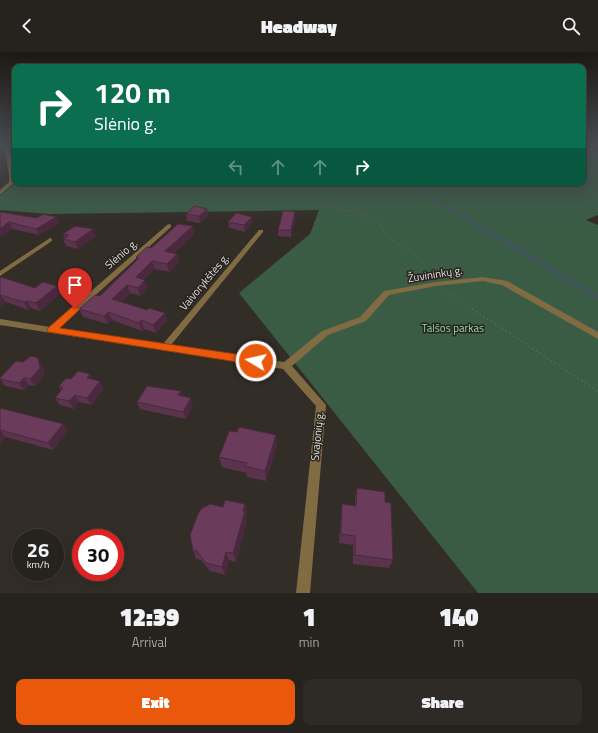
<!DOCTYPE html>
<html lang="en">
<head>
<meta charset="utf-8">
<style>
	body { margin:0; font-family:"Titillium Web",sans-serif; background:#2e2a26; color:#f1f3f6; height:100vh; display:flex; flex-direction:column; font-size:15px; white-space:nowrap }
	* { box-sizing:border-box; margin:0 }
	p { font-size:13px; color:#a4a4a4 }
	.icon { flex:none; width:22px; height:22px; fill:none; stroke:currentColor; stroke-width:2; stroke-linecap:round; stroke-linejoin:round }
	.map { position:relative; height:541px; overflow:hidden }
	.sheet { display:flex; flex-direction:column; background:#26221d; flex:1 }
	.sheet>* { flex:none }
	.banner { position:absolute; left:12px; top:12px; width:574px; height:122px; border-radius:8px; box-shadow:0 4px 16px #0002,0 0 0 1px #423f3b; background:#0b6e4f; color:#fff; overflow:hidden }
	.speed { position:absolute; left:12px; top:477px; display:flex; gap:8px; font-size:20px; font-weight:700; text-align:center }
	.speed>* { display:grid; place-content:center; width:52px; height:52px; border-radius:50%; background:#26221d; box-shadow:0 4px 16px #0002,0 0 0 1px #423f3b; line-height:1 }
	.speed small { font-size:10px; font-weight:400 }
	.speed .limit { border:6px solid #d22; background:#fff; color:#111 }
	.pin { position:absolute; display:grid; place-items:center; width:34px; height:34px; color:#fff; margin:-41px -17px; border-radius:50% 50% 50% 0; rotate:-45deg; box-shadow:0 0 4px #0007 }
	.pin .icon { rotate:45deg }
	.me { position:absolute; width:44px; margin:-22px; rotate:279deg; stroke-linejoin:round; filter:drop-shadow(0 0 3px #0008) }
	.turn { display:flex; align-items:center; gap:14px; height:84px; padding:0 16px; font-size:18px }
	.turn .icon { width:52px; height:52px; stroke-width:2.5 }
	.turn b { display:block; font-size:28px; line-height:34px }
	.lanes { display:flex; align-items:center; height:38px; padding:0 16px; background:#0003; justify-content:center; gap:20px; direction:ltr }
	.lanes .off { opacity:.35 }
	.eta { display:flex; justify-content:space-evenly; align-items:center; height:68px; text-align:center }
	.eta b { font-size:24px; font-weight:800; line-height:28px }
	.cta { display:flex; gap:8px; margin-top:auto; padding:8px 16px }
	.cta a { flex:1; height:46px; border-radius:8px; background:#ea580c; color:#fff; font-size:16px; font-weight:800; line-height:46px; text-align:center }
	.cta a+a { background:#2e2a26; color:#f1f3f6 }
	header { display:flex; justify-content:space-between; align-items:center; height:52px; padding:0 16px; background:#26221d; font-size:18px; font-weight:800 }
	.map>svg:first-child { display:block }
	.green { fill:#3a5c44 }
	.lines { fill:none; stroke-linecap:round; stroke-linejoin:round }
	.stream-far1 { stroke:#445264; stroke-width:2 }
	.stream { stroke:#445264; stroke-width:3 }
	.path-far1 { stroke:#68645f; stroke-width:1.5; stroke-dasharray:0.5 2; stroke-linecap:butt }
	.path { stroke:#68645f; stroke-width:2; stroke-dasharray:1 3.5; stroke-linecap:butt }
	.minor { fill:#806b43; fill-rule:evenodd }
	.wall { fill:#5b334d }
	.shaded-wall { fill:#4a293f }
	.building { fill:#6a3b5a; stroke:#4a293f }
	.route { fill:#ea580c; stroke:#983908 }
	.labels { text-anchor:middle; stroke-width:3; stroke-linejoin:round; paint-order:stroke }
	.street-label { font-size:11px; fill:#e0ddda; stroke:#28231e }
	.park-label { font-size:11px; fill:#8edca5; stroke:#28231e }
</style>
</head>
<body>
<header><svg class="icon" aria-label="back" viewBox="0 0 24 24"><path d="M15 5l-7 7 7 7"/></svg>Headway<svg class="icon" aria-label="search" viewBox="0 0 24 24"><circle cx="10" cy="10" r="6"/><path d="M15 15l6 6"/></svg></header>
<div class="map">
<svg width="598" height="541" viewBox="0 0 598 541">
	<rect width="100%" height="100%" fill="#322d27"/>
	<path class="green" d="M 583,93 L 598,93 L 598,163 L 586,168 L 598,173 L 598,541 L 478,541 L 239,241 L 310,182 L 319,158 L 48,162 L 0,158 L 0,144 L 15,131 L 583,131 Z"/>
	<g class="lines">
		<path class="stream-far1" d="M 407,131 L 463,165"/>
		<path class="stream" d="M 462,164 L 598,245"/>
		<g class="path-far1">
			<path d="M 326,154 L 355,160 L 370,165 L 381,173 L 386,185 L 415,202 L 434,226"/>
			<path d="M 445,239 L 474,258"/>
		</g>
		<path class="path" d="M 472,257 L 598,339"/>
		<g class="minor">
			<path d="M 4,93 L 8,93 L 15,123 L 15,130 L 0,143 L 0,138 L 9,130 L 9,123 Z"/>
			<path d="M 169,172 L 171,173 L 171,175 L 59,276 L 163,292 L 259,178 L 263,178 L 263,180 L 171,293 L 284,310 L 322,279 L 360,265 L 384,239 L 436,230 L 483,225 L 507,229 L 598,280 L 598,287 L 502,233 L 483,229 L 436,234 L 389,243 L 366,269 L 328,283 L 292,314 L 326,353 L 310,541 L 296,541 L 316,354 L 283,317 L 0,273 L 0,267 L 50,275 L 167,173 Z"/>
			<path d="M 50,186 L 52,187 L 52,189 L 0,224 L 0,219 Z"/>
		</g>
	</g>
	<g class="wall">
		<path d="M 207,157 L 208,163 L 200,171 L 187,169 L 186,162 Z"/>
		<path d="M 0,160 L 37,166 L 56,165 L 59,171 L 39,183 L 12,177 Z"/>
		<path d="M 295,166 L 291,185 L 278,184 L 278,178 Z"/>
		<path d="M 228,170 L 252,171 L 245,180 L 229,176 Z"/>
		<path d="M 193,174 L 194,182 L 174,201 L 177,202 L 179,210 L 169,220 L 155,217 L 144,227 L 148,236 L 140,244 L 130,241 L 121,250 L 147,258 L 165,261 L 167,269 L 156,281 L 144,277 L 142,279 L 112,268 L 108,272 L 83,265 L 79,257 L 100,244 L 137,208 L 136,205 L 151,196 Z"/>
		<path d="M 63,182 L 96,184 L 78,197 L 66,194 L 63,187 L 65,186 Z"/>
		<path d="M 0,226 L 35,236 L 61,241 L 40,259 L 31,256 L 28,258 L 6,250 L 0,254 Z"/>
		<path d="M 42,313 L 44,323 L 35,334 L 29,333 L 24,338 L 5,334 L 0,327 L 0,326 Z"/>
		<path d="M 71,327 L 93,328 L 104,337 L 91,353 L 79,350 L 74,357 L 60,353 L 55,346 L 61,339 L 59,334 Z"/>
		<path d="M 182,344 L 193,353 L 186,367 L 140,357 L 137,350 Z"/>
		<path d="M 0,356 L 63,372 L 68,379 L 53,398 L 6,385 L 0,393 Z"/>
		<path d="M 277,393 L 266,429 L 247,425 L 246,421 L 222,415 L 219,405 Z"/>
		<path d="M 357,436 L 385,450 L 393,508 L 389,516 L 353,512 L 353,493 L 339,491 L 341,462 L 342,452 L 355,454 L 355,446 Z"/>
		<path d="M 245,452 L 247,461 L 246,464 L 247,469 L 236,510 L 229,508 L 225,523 L 210,519 L 201,508 L 196,507 L 193,498 L 223,455 Z"/>
	</g>
	<g class="shaded-wall">
		<path d="M 207,157 L 208,163 L 200,171 L 199,164 Z"/>
		<path d="M 295,159 L 295,166 L 291,185 L 291,178 Z"/>
		<path d="M 56,165 L 59,171 L 39,183 L 36,177 Z"/>
		<path d="M 252,165 L 252,171 L 245,180 L 244,173 Z"/>
		<path d="M 9,170 L 12,177 L 0,185 L 0,177 Z"/>
		<path d="M 193,174 L 194,182 L 167,207 L 165,199 Z"/>
		<path d="M 93,177 L 96,184 L 78,197 L 75,190 Z"/>
		<path d="M 177,202 L 179,210 L 169,220 L 167,212 Z"/>
		<path d="M 152,209 L 155,217 L 138,233 L 136,225 Z"/>
		<path d="M 145,228 L 148,236 L 140,244 L 138,236 Z"/>
		<path d="M 127,233 L 130,241 L 116,255 L 112,247 Z"/>
		<path d="M 57,234 L 61,241 L 40,259 L 36,251 Z"/>
		<path d="M 1,243 L 6,250 L 0,254 L 0,244 Z"/>
		<path d="M 27,249 L 31,256 L 28,258 L 24,250 Z"/>
		<path d="M 108,260 L 112,268 L 108,272 L 104,264 Z"/>
		<path d="M 165,261 L 167,269 L 156,281 L 153,273 Z"/>
		<path d="M 141,268 L 144,277 L 142,279 L 139,271 Z"/>
		<path d="M 38,306 L 42,313 L 44,323 L 35,334 L 30,327 Z"/>
		<path d="M 90,322 L 94,329 L 87,326 Z"/>
		<path d="M 24,326 L 29,333 L 24,338 L 19,331 Z"/>
		<path d="M 100,329 L 104,337 L 91,353 L 87,346 Z"/>
		<path d="M 181,339 L 183,347 L 178,343 Z"/>
		<path d="M 75,343 L 79,350 L 74,357 L 69,349 Z"/>
		<path d="M 191,346 L 193,353 L 186,367 L 183,360 Z"/>
		<path d="M 63,372 L 68,379 L 53,398 L 48,391 Z"/>
		<path d="M 0,378 L 6,385 L 0,393 Z"/>
		<path d="M 276,383 L 277,393 L 266,429 L 265,419 Z"/>
		<path d="M 245,452 L 247,461 L 246,464 L 247,469 L 236,510 L 233,501 Z"/>
		<path d="M 226,500 L 229,508 L 225,523 L 222,515 Z"/>
	</g>
	<g class="building">
		<path d="M 195,154 L 207,157 L 199,164 L 186,162 Z"/>
		<path d="M 283,159 L 295,159 L 291,178 L 278,178 Z"/>
		<path d="M 0,160 L 37,166 L 43,162 L 56,165 L 36,177 L 9,170 L 0,177 Z"/>
		<path d="M 236,161 L 252,165 L 244,173 L 228,170 Z"/>
		<path d="M 178,172 L 193,174 L 165,199 L 177,202 L 167,212 L 152,209 L 136,225 L 145,228 L 138,236 L 127,233 L 112,247 L 147,258 L 149,256 L 165,261 L 153,273 L 141,268 L 139,271 L 108,260 L 104,264 L 79,257 L 95,243 L 100,244 L 139,206 L 136,205 L 147,195 L 151,196 L 157,191 Z"/>
		<path d="M 75,174 L 93,177 L 75,190 L 63,187 L 69,183 L 63,182 Z"/>
		<path d="M 1,225 L 35,236 L 43,230 L 57,234 L 36,251 L 27,249 L 24,250 L 1,243 L 0,244 L 0,226 Z"/>
		<path d="M 31,304 L 38,306 L 40,316 L 30,327 L 24,326 L 19,331 L 0,327 L 0,326 L 16,309 L 23,310 Z"/>
		<path d="M 78,319 L 90,322 L 87,326 L 100,329 L 87,346 L 75,343 L 69,349 L 55,346 L 63,336 L 59,334 L 66,326 L 71,327 Z"/>
		<path d="M 147,334 L 181,339 L 178,343 L 191,346 L 183,360 L 137,350 Z"/>
		<path d="M 0,356 L 63,372 L 48,391 L 0,378 Z"/>
		<path d="M 239,375 L 276,383 L 265,419 L 245,414 L 247,411 L 219,405 L 229,379 L 237,380 Z"/>
		<path d="M 357,436 L 385,440 L 385,450 L 391,451 L 393,508 L 355,503 L 355,484 L 341,482 L 342,452 L 356,454 Z"/>
		<path d="M 225,448 L 245,452 L 243,459 L 245,459 L 233,501 L 226,500 L 222,515 L 206,511 L 197,499 L 193,498 L 190,483 L 198,462 L 201,457 L 210,452 L 223,455 Z"/>
	</g>
	<linearGradient id="sky" x2="0" y2="1"><stop stop-color="#1c1915"/><stop offset="0.55" stop-color="#494c52"/><stop offset="1" stop-color="#494c52" stop-opacity="0"/></linearGradient>
	<rect width="598" height="169" fill="url(#sky)"/>
	<path class="route" d="M 75,254 L 80,257 L 78,259 L 60,276 L 256,305 L 260,306 L 261,309 L 260,312 L 256,313 L 48,280 L 47,278 L 48,276 L 72,255 Z"/>
	<g class="labels">
		<g class="street-label">
			<text transform="translate(121 202) rotate(-41)" y="4">Slėnio g.</text>
			<text transform="translate(435 222) rotate(-9)" y="4">Žuvininkų g.</text>
			<text transform="translate(204 230) rotate(-50)" y="4">Vaivorykštės g.</text>
			<text transform="translate(317 384) rotate(-84)" y="4">Svajonių g.</text>
		</g>
		<g class="park-label">
			<text x="453" y="280">Talšos parkas</text>
		</g>
	</g>
</svg>
<div class="speed"><div>26<small>km/h</small></div><div class="limit">30</div></div>
<div class="pin" style="left:75px;top:257px;background:#d93025"><svg class="icon" aria-label="arrive" viewBox="0 0 24 24"><path d="M6 21V4h12l-3 4 3 4H6"/></svg></div>
<svg class="me" style="left:256px;top:309px" viewBox="-20 -20 40 40"><circle r="17" fill="#ea580c" stroke="#fff" stroke-width="3"/><path d="M0-11L8 9 0 5-8 9z" fill="#fff"/></svg>
<div class="banner">
<div class="turn"><svg class="icon" aria-label="right" viewBox="0 0 24 24"><path d="M7 20v-9h11M14 6l5 5-5 5"/></svg><div><b>120 m</b>Slėnio g.</div></div>
<div class="lanes"><svg class="icon off" aria-label="left" viewBox="0 0 24 24"><path d="M17 20v-9H6M10 6l-5 5 5 5"/></svg><svg class="icon off" aria-label="ahead" viewBox="0 0 24 24"><path d="M12 20V5M6 11l6-6 6 6"/></svg><svg class="icon off" aria-label="ahead" viewBox="0 0 24 24"><path d="M12 20V5M6 11l6-6 6 6"/></svg><svg class="icon" aria-label="right" viewBox="0 0 24 24"><path d="M7 20v-9h11M14 6l5 5-5 5"/></svg></div>
</div>
</div>
<section class="sheet">
<div class="eta">
<div><b>12:39</b><p>Arrival</p></div>
<div><b>1</b><p>min</p></div>
<div><b>140</b><p>m</p></div>
</div>
<div class="cta"><a>Exit</a><a>Share</a></div>
</section>
</body>
</html>
